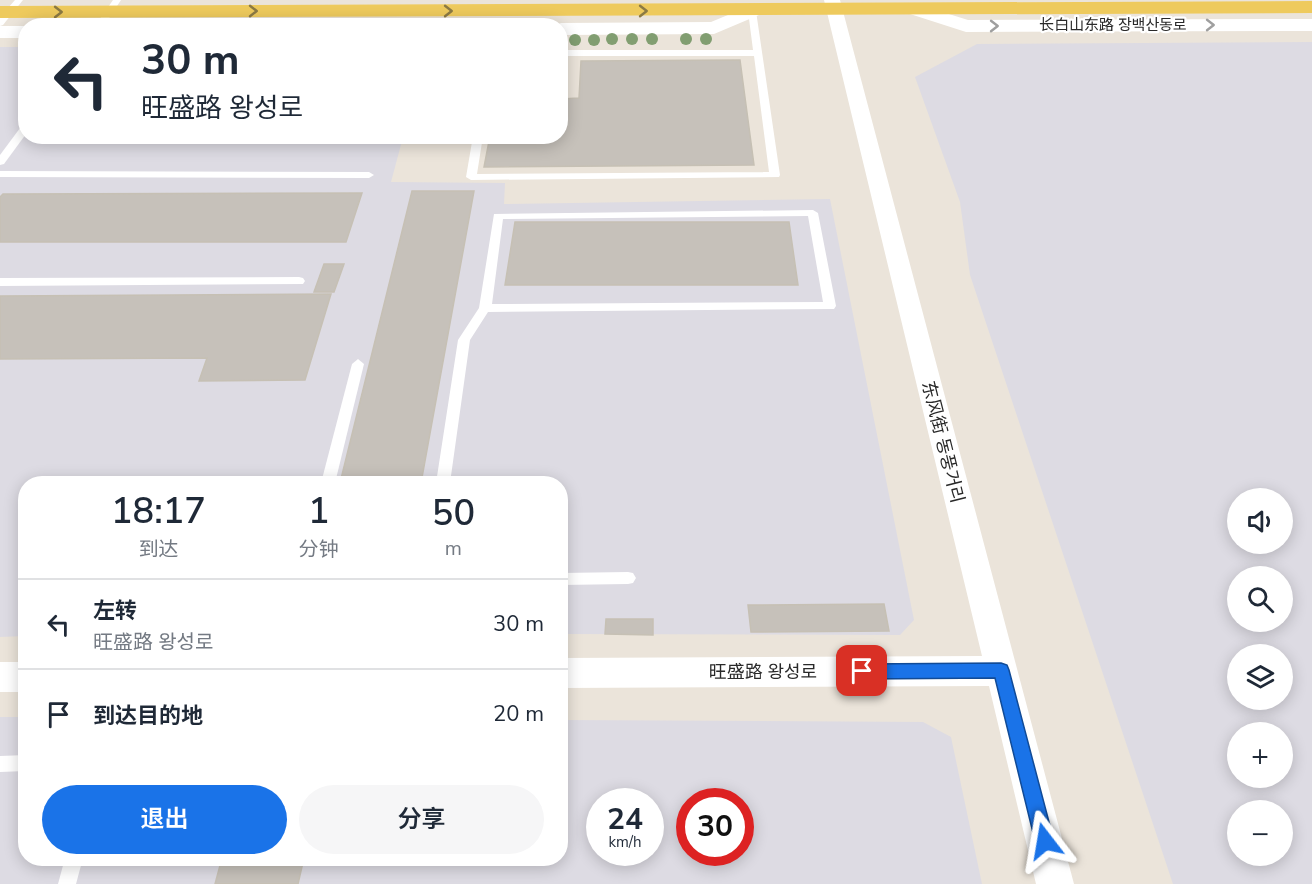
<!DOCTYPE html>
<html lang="zh">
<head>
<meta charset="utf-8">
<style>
	body { margin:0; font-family:"Nunito Sans","Noto Sans SC","Noto Sans KR",sans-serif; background:#f6f6f7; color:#1f2937; height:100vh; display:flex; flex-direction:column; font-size:22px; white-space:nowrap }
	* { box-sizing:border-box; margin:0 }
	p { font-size:20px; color:#747a83 }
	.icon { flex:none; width:33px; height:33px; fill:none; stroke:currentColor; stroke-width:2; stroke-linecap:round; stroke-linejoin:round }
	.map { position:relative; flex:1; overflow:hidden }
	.details { position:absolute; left:18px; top:476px; width:550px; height:390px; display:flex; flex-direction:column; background:#fff; border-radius:24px; box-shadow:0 3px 15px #0003 }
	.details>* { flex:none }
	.hud { position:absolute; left:18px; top:18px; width:550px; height:126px; border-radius:24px; box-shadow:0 3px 15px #0003; background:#fff; color:#1f2937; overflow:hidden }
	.tools { position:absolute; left:1227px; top:488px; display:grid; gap:12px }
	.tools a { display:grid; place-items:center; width:66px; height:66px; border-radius:50%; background:#fff; box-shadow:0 3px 15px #0003; font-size:30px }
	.speed { position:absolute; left:586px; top:788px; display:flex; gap:12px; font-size:30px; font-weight:700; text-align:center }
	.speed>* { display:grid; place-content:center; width:78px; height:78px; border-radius:50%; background:#fff; box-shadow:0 3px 15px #0003; line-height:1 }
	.speed small { font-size:15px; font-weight:400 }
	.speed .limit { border:9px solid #d22; background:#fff; color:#111 }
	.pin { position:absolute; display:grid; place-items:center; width:51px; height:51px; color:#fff; margin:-26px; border-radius:12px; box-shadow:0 3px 9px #0006 }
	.me { position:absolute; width:66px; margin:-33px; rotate:346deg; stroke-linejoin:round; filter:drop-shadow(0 0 4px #0008) }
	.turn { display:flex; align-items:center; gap:21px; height:126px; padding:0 24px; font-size:27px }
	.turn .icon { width:78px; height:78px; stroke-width:2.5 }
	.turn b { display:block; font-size:42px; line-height:51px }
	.eta { display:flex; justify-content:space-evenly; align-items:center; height:102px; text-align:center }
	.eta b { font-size:36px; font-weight:600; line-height:42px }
	.primary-button { display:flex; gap:12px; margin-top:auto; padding:12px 24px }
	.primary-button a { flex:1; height:69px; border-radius:36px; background:#1a73e8; color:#fff; font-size:24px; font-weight:600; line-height:69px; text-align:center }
	.primary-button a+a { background:#f6f6f7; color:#1f2937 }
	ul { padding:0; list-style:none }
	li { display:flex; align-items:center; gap:18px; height:90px; padding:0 24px; border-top:2px solid #e0e1e3 }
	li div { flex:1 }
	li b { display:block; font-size:22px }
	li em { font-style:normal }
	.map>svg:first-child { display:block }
	.industrial { fill:#dddbe3; fill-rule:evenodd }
	.building { fill:#c6c1ba; stroke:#c6c0b4; stroke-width:1.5 }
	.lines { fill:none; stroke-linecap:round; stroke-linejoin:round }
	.service { fill:#fff; fill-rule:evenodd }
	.minor { fill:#fff; fill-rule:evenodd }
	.tertiary { fill:#fff; fill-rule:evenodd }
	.primary { fill:#eeca5d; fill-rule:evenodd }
	.tree { fill:#819e71 }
	.oneway { stroke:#8c7a43 }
	.oneway2 { stroke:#9f9f9f }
	.route { fill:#1a73e8; stroke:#114b97; stroke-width:1.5 }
	.labels { text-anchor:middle; stroke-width:4.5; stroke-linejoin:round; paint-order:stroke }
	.far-street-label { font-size:15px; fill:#292929; stroke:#fff }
	.street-label { font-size:18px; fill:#292929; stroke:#fff }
</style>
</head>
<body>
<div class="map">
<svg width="1312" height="884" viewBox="0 0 1312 884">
	<rect width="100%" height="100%" fill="#ebe4da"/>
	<g class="industrial">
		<path d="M 1312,42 L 1312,884 L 1173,884 L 970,275 L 960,202 L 915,77 L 977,44 ZM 1238,498 L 1282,498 L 1282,543 L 1238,543 ZM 1238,576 L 1282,576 L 1282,621 L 1238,621 ZM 1238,654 L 1282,654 L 1282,699 L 1238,699 ZM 1238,732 L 1282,732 L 1282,777 L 1238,777 ZM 1238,810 L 1282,810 L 1282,855 L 1238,855 Z"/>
		<path d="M 0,47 L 25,47 L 26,136 L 403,137 L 391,182 L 505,183 L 504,204 L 830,199 L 914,620 L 900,635 L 561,634 L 561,483 L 26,483 L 25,636 L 0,637 Z"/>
		<path d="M 0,717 L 25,717 L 26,858 L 561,858 L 561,720 L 923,722 L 951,737 L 982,884 L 0,884 ZM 600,801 L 651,801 L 651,852 L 600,852 ZM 690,801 L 741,801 L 741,852 L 690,852 Z"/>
	</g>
	<g class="building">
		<path d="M 740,60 L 754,165 L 484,167 L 490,136 L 561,136 L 561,99 L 579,98 L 581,61 Z"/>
		<path d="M 412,191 L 474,191 L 421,483 L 340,483 Z"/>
		<path d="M 362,193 L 346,242 L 0,242 L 0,197 L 3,194 Z"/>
		<path d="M 515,222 L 789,222 L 798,285 L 505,285 Z"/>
		<path d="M 324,264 L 344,264 L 334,292 L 314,292 Z"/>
		<path d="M 331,294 L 305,380 L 199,381 L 207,358 L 0,359 L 0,296 Z"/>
		<path d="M 884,604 L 889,631 L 751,632 L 748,605 Z"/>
		<path d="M 606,619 L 653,619 L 653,635 L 605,634 Z"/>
		<path d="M 222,858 L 304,858 L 298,884 L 215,884 Z"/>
	</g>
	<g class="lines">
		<g class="service">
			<path d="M 15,0 L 23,0 L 3,25 L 0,26 L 0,17 Z"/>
			<path d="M 113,0 L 121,0 L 104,26 L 95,26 Z"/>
			<path d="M 752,8 L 756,11 L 780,175 L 779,177 L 471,180 L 466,177 L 473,136 L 483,136 L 477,174 L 769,172 L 754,56 L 561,56 L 561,50 L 753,50 L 748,11 Z"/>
			<path d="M 26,123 L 26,134 L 4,164 L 0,165 L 0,155 L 23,124 Z"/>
			<path d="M 0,171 L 369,172 L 374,175 L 369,178 L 0,177 Z"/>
			<path d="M 813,210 L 818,213 L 836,306 L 834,309 L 488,312 L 470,340 L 450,483 L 436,483 L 458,340 L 479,308 L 494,214 ZM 808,216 L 823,302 L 492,304 L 503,219 Z"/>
			<path d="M 299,277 L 303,278 L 305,281 L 303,284 L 0,286 L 0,278 Z"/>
			<path d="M 358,359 L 364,364 L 335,483 L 321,483 L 352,364 Z"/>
			<path d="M 628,572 L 633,573 L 636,578 L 633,583 L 628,584 L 561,585 L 561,573 Z"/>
			<path d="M 26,755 L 26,771 L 0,772 L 0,756 Z"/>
			<path d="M 65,858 L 83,858 L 76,884 L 58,884 Z"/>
		</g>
		<g class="minor">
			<path d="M 824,0 L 840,0 L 1074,884 L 1036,884 L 989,686 L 561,688 L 561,658 L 982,656 Z"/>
			<rect x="0" y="662" width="26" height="30"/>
		</g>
		<g class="tertiary">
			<path d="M 917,4 L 968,20 L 1312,19 L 1312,31 L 966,32 L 910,14 L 907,10 L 910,6 Z"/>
			<path d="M 752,5 L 759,7 L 762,11 L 759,15 L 714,34 L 561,35 L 561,26 L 553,26 L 561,23 L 711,22 Z"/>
			<rect x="0" y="26" width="26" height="12"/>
		</g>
		<path class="primary" d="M 1312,1 L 1312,13 L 0,18 L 0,6 Z"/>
	</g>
	<g class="tree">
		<circle cx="612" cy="39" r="6"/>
		<circle cx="632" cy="39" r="6"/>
		<circle cx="652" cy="39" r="6"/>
		<circle cx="686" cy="39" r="6"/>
		<circle cx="706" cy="39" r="6"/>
		<circle cx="575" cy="40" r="6"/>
		<circle cx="594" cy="40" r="6"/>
	</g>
	<defs><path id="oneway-chevron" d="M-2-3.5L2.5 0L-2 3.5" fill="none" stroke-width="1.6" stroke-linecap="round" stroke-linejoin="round" transform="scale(1.5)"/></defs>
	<g class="oneway">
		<use href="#oneway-chevron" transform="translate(253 11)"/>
		<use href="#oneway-chevron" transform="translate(448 11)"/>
		<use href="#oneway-chevron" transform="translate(643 11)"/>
		<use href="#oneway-chevron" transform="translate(58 12)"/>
	</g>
	<g class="oneway2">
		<use href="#oneway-chevron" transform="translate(1210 25)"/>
		<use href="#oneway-chevron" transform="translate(994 26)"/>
	</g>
	<path class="route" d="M 1001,663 L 1007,665 L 1009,670 L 1054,841 L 1051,848 L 1045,850 L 1038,848 L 1035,841 L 995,678 L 862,679 L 856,677 L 854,671 L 856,666 L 862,664 Z"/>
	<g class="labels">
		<g class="far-street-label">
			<text x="1113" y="30">长白山东路 장백산동로</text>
		</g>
		<g class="street-label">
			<text transform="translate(943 442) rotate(76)" y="6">东风街 동풍거리</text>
			<text x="763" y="678">旺盛路 왕성로</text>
		</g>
	</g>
</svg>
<div class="tools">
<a><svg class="icon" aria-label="sound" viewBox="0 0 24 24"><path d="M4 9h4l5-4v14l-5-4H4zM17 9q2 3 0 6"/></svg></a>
<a><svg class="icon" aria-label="search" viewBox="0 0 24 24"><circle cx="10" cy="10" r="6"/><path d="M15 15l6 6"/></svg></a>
<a><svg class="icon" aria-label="layers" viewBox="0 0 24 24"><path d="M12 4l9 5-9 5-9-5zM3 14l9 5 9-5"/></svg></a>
<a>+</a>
<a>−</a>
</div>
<div class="speed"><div>24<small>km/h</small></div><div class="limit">30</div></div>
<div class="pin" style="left:862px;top:671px;background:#d93025"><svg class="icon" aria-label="arrive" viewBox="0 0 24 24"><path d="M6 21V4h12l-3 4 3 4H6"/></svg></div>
<svg class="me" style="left:1045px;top:841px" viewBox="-20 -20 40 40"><path d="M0-17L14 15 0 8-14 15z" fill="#1a73e8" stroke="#fff" stroke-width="4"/></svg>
<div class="hud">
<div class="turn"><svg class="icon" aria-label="left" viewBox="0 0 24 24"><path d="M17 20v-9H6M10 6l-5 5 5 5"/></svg><div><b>30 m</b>旺盛路 왕성로</div></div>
</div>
<section class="details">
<div class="eta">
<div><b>18:17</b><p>到达</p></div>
<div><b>1</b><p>分钟</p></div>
<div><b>50</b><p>m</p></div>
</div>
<ul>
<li><svg class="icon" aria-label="left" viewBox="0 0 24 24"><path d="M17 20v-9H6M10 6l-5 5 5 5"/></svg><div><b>左转</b><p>旺盛路 왕성로</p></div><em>30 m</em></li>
<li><svg class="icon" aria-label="arrive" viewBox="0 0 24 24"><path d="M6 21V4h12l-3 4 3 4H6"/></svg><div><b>到达目的地</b></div><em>20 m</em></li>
</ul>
<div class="primary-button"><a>退出</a><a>分享</a></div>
</section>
</div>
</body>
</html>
